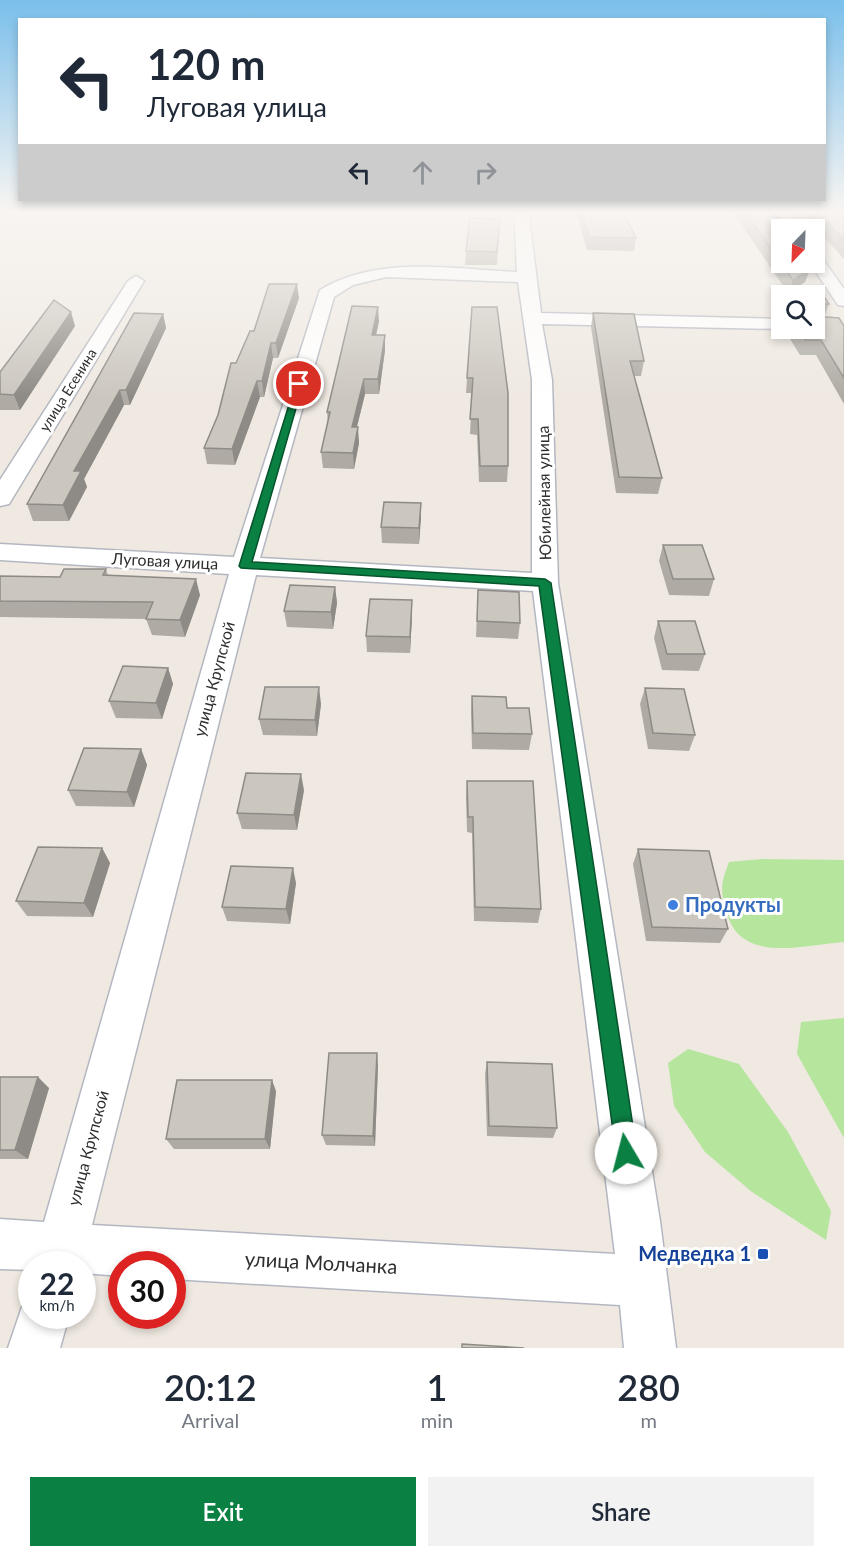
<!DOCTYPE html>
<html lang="en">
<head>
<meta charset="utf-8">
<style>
	body { margin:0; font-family:Lato,sans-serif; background:#f2f2f3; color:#1f2937; height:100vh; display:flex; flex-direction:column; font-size:22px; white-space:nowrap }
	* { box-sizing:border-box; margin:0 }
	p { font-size:20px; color:#747a83 }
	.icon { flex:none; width:33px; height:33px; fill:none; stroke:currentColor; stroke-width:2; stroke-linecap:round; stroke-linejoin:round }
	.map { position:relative; height:1348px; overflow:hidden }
	.panel { display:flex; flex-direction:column; background:#fff; flex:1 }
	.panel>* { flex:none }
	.hud { position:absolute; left:18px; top:18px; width:808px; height:183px; border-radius:0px; box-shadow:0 3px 9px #0003; background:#fff; color:#1f2937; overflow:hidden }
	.needle { width:39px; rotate:203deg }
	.controls { position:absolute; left:771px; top:219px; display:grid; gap:12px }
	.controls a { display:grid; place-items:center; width:54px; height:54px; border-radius:0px; background:#fff; box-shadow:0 3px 9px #0003; font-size:30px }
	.speed { position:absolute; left:18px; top:1251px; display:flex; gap:12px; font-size:30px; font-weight:700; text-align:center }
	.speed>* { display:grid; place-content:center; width:78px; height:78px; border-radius:50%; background:#fff; box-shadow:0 3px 9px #0003; line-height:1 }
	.speed small { font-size:15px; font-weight:400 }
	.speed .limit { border:9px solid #d22; background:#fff; color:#111 }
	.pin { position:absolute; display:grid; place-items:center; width:51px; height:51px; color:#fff; margin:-26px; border:3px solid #fff; border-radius:50%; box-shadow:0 2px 6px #0007 }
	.me { position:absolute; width:66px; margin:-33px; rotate:352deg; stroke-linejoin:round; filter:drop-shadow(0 0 4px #0008) }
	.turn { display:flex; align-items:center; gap:21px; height:126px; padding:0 30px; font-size:27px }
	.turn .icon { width:78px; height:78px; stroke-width:2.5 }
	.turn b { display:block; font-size:42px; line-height:51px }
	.lanes { display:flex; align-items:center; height:57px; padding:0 30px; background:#0003; justify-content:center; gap:30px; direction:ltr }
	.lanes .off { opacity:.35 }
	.eta { display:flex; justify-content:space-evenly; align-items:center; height:102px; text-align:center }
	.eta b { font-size:36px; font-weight:600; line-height:42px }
	.button { display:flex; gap:12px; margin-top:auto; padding:12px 30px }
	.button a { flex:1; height:69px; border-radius:0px; background:#0b8043; color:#fff; font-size:24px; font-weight:600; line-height:69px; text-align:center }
	.button a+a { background:#f2f2f3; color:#1f2937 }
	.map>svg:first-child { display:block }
	.green { fill:#b6e59e }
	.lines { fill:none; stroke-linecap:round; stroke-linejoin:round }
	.minor-casing { stroke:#b4b7c1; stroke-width:3 }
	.minor { fill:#fff; fill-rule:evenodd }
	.wall { fill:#afaba4 }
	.shaded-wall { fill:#8e8b86 }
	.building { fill:#cbc7bf; stroke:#8e8b86; stroke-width:1.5 }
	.route { fill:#0b8043; stroke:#07532c; stroke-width:1.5 }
	.shop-dot { fill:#3f7fe0; stroke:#fff; stroke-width:2 }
	.transit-dot { fill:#1a4fb4; stroke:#fff; stroke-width:2 }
	.labels { text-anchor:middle; stroke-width:6; stroke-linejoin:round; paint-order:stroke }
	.far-street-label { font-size:14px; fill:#2e2e2e; stroke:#fff }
	.street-label { font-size:16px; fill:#2e2e2e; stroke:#fff }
	.near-shop-label { font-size:20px; font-weight:bold; fill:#366cbe; stroke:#fff; text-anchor:start }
	.near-transit-label { font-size:20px; font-weight:bold; fill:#164399; stroke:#fff; text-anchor:end }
	.near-street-label { font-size:20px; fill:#2e2e2e; stroke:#fff }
</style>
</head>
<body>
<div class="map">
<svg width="844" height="1348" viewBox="0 0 844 1348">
	<rect width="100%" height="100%" fill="#efe9e1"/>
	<g class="green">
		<path d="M 762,859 L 844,860 L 844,942 C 803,945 740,965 726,911 C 720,888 721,884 729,862 Z"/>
		<path d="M 844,1018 L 844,1138 L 797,1054 L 801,1022 Z"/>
		<path d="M 688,1049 L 739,1064 L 788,1132 L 831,1211 L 826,1240 L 752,1192 L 705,1152 L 674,1106 L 668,1063 Z"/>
	</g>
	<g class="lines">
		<g class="minor-casing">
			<g id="minor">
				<path d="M 514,209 L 528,209 L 541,313 L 782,319 L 782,328 L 786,328 L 782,329 L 542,324 L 552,380 L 558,583 L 660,1221 L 676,1348 L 624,1348 L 620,1305 L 172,1279 L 172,1264 L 122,1264 L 122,1276 L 82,1273 L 82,1264 L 32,1264 L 32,1270 L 0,1269 L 0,1219 L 44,1222 L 229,574 L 0,560 L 0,544 L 234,557 L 320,290 C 378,255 452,269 517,272 ZM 386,277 L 518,282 L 532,380 L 532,573 L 260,558 L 334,297 L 353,285 ZM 256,575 L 533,591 L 615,1254 L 92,1225 Z"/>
				<path d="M 773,209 L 787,209 L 802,230 L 787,230 Z"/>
				<path d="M 814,253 L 820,255 L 844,289 L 844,306 L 838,305 L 809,262 L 814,262 Z"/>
				<path d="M 136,276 L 144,281 L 12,499 L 9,504 L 0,506 L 0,480 L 128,281 Z"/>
				<path d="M 32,1295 L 32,1316 L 69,1316 L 60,1348 L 8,1348 L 25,1298 Z"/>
			</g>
		</g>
		<use href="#minor" class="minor"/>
	</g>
	<g class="wall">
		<path d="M 575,209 L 622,209 L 636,238 L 634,251 L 587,250 Z"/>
		<path d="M 731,209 L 772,209 L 810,269 L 805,282 L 791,291 L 829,304 L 824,317 L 844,326 L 844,404 L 816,355 L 800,355 L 785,331 L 786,328 L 814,328 L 789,296 L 790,292 L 788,293 Z"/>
		<path d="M 799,209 L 844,209 L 844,259 Z"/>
		<path d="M 500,219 L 497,265 L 465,265 L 466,251 Z"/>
		<path d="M 777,296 L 782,296 L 782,317 L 777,317 L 773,310 Z"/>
		<path d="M 299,298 L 278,358 L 273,358 L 264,397 L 260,397 L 235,465 L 207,464 L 204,448 L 218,415 L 236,363 Z"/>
		<path d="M 472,307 L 508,466 L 507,482 L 479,482 L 477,435 L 470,434 L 472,393 L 466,393 Z"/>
		<path d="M 593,313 L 644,361 L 641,376 L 634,376 L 662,478 L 658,494 L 616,493 L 591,327 Z"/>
		<path d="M 163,314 L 166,328 L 130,405 L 124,405 L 84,479 L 87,487 L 69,521 L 33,521 L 27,504 Z"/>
		<path d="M 379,321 L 376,335 L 385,350 L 379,394 L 365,394 L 357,427 L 359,443 L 354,469 L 323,468 L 321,452 L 328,424 L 327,412 Z"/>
		<path d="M 75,326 L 20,410 L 0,410 L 0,372 Z"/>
		<path d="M 421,503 L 419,544 L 382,543 L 381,527 Z"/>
		<path d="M 663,545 L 714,579 L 709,596 L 669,595 L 659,561 Z"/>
		<path d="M 106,569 L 108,575 L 200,595 L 185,637 L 152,635 L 146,619 L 0,617 L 0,576 L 60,577 Z"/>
		<path d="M 335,587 L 337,603 L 333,629 L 287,627 L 284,611 Z"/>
		<path d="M 478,590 L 520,623 L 518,639 L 476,637 Z"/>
		<path d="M 412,616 L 410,653 L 367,652 L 366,636 Z"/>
		<path d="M 658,621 L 705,654 L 699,671 L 662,670 L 654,638 Z"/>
		<path d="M 168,668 L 173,684 L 162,719 L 116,718 L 109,701 Z"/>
		<path d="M 645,688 L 695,735 L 689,751 L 648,749 L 640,704 Z"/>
		<path d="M 472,696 L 507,708 L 532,734 L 529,750 L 472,749 L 471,712 Z"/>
		<path d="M 321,704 L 317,736 L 263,735 L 259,719 Z"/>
		<path d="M 141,749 L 147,765 L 134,807 L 76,806 L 68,790 Z"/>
		<path d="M 467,781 L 541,909 L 538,923 L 474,921 L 472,833 L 467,832 L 466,796 Z"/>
		<path d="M 304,790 L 297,830 L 242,829 L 237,813 Z"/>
		<path d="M 102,848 L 110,863 L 93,917 L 27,916 L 16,901 Z"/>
		<path d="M 638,849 L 728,929 L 720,943 L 646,941 L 633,864 Z"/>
		<path d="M 296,883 L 290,924 L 227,921 L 222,907 Z"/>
		<path d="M 487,1062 L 557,1128 L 553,1138 L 487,1136 L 485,1074 Z"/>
		<path d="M 378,1065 L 375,1146 L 326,1145 L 322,1135 Z"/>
		<path d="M 0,1077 L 49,1088 L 28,1159 L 0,1159 Z"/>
		<path d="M 276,1091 L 270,1149 L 174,1149 L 166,1139 Z"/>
	</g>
	<g class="shaded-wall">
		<path d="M 810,269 L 805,282 L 788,293 L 793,280 Z"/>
		<path d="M 297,284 L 299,298 L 278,358 L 276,343 Z"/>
		<path d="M 378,307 L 379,321 L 373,349 L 372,335 Z"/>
		<path d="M 71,312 L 75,326 L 20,410 L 14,395 Z"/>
		<path d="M 163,314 L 166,328 L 130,405 L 126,390 Z"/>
		<path d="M 385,335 L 385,350 L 379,394 L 378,379 Z"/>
		<path d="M 271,343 L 273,358 L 264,397 L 262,381 Z"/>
		<path d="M 364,379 L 365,394 L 353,442 L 352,427 Z"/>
		<path d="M 257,381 L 260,397 L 235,465 L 232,449 Z"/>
		<path d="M 120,390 L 124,405 L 84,479 L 87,487 L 69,521 L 63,505 L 74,471 Z"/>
		<path d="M 358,427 L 359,443 L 354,469 L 353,453 Z"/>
		<path d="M 421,503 L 421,519 L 419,544 L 419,528 Z"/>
		<path d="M 196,579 L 200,595 L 185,637 L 180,620 Z"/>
		<path d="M 335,587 L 337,603 L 333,629 L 331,612 Z"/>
		<path d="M 412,600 L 412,616 L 410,653 L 410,637 Z"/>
		<path d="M 168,668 L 173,684 L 162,719 L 156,703 Z"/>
		<path d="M 319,687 L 321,704 L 317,736 L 315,720 Z"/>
		<path d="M 141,749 L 147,765 L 134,807 L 127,792 Z"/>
		<path d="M 301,774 L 304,790 L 297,830 L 294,815 Z"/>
		<path d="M 102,848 L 110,863 L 93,917 L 84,903 Z"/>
		<path d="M 293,868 L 296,883 L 290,924 L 286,909 Z"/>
		<path d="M 377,1053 L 378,1065 L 375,1146 L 373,1136 Z"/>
		<path d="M 38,1077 L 49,1088 L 28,1159 L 15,1150 Z"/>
		<path d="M 272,1080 L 276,1091 L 270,1149 L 265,1139 Z"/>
	</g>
	<g class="building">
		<path d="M 580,209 L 622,209 L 636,238 L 589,237 Z"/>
		<path d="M 743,209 L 772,209 L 785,230 L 782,230 L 782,262 L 806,262 L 810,269 L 793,280 Z"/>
		<path d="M 815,209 L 844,209 L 844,240 Z"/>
		<path d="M 470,218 L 500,219 L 497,252 L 466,251 Z"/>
		<path d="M 269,284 L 297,284 L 276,343 L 271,343 L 262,381 L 257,381 L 232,449 L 204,448 L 218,415 L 231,363 L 236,363 L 250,331 L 254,331 Z"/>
		<path d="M 790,291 L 821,292 L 829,304 L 817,304 L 817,312 L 814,312 L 814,296 L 793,296 Z"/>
		<path d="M 777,296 L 782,296 L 782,302 L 781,302 Z"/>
		<path d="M 54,300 L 71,312 L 14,395 L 0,394 L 0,372 Z"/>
		<path d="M 352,306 L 378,307 L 372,335 L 385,335 L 378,379 L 364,379 L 352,427 L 358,427 L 353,453 L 321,452 L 330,412 L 327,412 Z"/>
		<path d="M 472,307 L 497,307 L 508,393 L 508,466 L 480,466 L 478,419 L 470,419 L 473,378 L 467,378 Z"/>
		<path d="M 134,313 L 163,314 L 126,390 L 120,390 L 74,471 L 81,471 L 63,505 L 27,504 Z"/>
		<path d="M 593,313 L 634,314 L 644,361 L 630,361 L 662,478 L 619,477 Z"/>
		<path d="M 814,316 L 839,318 L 844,326 L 844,378 L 821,340 L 805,340 L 797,328 L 814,328 Z"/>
		<path d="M 384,502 L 421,503 L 419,528 L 381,527 Z"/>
		<path d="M 663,545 L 702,545 L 714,579 L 673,579 Z"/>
		<path d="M 64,569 L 106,569 L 103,575 L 196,579 L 180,620 L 146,619 L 153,602 L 0,601 L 0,576 L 60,577 Z"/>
		<path d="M 290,585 L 335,587 L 331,612 L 284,611 Z"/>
		<path d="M 478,590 L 519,592 L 520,623 L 477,621 Z"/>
		<path d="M 370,599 L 412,600 L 410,637 L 366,636 Z"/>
		<path d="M 658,621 L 695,621 L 705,654 L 667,654 Z"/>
		<path d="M 123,666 L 168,668 L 156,703 L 109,701 Z"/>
		<path d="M 265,687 L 319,687 L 315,720 L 259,719 Z"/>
		<path d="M 645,688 L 684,689 L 695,735 L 653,733 Z"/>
		<path d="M 472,696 L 506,697 L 507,708 L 529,708 L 532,734 L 473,733 Z"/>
		<path d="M 84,748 L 141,749 L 127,792 L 68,790 Z"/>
		<path d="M 246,773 L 301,774 L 294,815 L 237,813 Z"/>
		<path d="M 467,781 L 533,781 L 541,909 L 475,907 L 473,817 L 468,817 Z"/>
		<path d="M 38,847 L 102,848 L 84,903 L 16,901 Z"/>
		<path d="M 638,849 L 709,851 L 728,929 L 652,927 Z"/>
		<path d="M 231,866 L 293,868 L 286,909 L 222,907 Z"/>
		<path d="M 329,1053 L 377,1053 L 373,1136 L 322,1135 Z"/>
		<path d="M 487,1062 L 552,1064 L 557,1128 L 489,1126 Z"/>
		<path d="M 0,1077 L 38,1077 L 15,1150 L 0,1150 Z"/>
		<path d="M 177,1080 L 272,1080 L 265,1139 L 166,1139 Z"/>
		<path d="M 462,1344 L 524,1348 L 462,1348 Z"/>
	</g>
	<linearGradient id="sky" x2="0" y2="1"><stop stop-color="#7abfeb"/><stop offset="0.53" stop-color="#f8f5f2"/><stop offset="1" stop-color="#f8f5f2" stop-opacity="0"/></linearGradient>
	<rect width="844" height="398" fill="url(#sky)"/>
	<path class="route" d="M 296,382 L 303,384 L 252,562 L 545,579 L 551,583 L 637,1153 L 634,1160 L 626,1163 L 619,1160 L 616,1153 L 539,586 L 241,568 L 239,566 Z"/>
	<circle class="shop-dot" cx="673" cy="905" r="6"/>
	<rect class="transit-dot" x="757" y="1248" width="12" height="12" rx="3"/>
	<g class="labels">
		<g class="far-street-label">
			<text transform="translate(68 390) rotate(-58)" y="5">улица Есенина</text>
		</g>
		<g class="street-label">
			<text transform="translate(544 493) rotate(-91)" y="6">Юбилейная улица</text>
			<text transform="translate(165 561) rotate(3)" y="6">Луговая улица</text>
			<text transform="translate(214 679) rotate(-75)" y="6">улица Крупской</text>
			<text transform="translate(88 1148) rotate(-75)" y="6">улица Крупской</text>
		</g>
		<g class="near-shop-label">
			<text x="685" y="912">Продукты</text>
		</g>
		<g class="near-transit-label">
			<text x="751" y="1261">Медведка 1</text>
		</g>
		<g class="near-street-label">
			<text transform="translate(321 1263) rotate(3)" y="7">улица Молчанка</text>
		</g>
	</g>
</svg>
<div class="controls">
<a><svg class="needle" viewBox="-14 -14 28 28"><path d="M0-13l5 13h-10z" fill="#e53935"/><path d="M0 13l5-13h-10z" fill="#747a83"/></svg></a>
<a><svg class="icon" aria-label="search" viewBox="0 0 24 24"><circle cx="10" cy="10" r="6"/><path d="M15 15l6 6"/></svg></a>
</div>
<div class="speed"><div>22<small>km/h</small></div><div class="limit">30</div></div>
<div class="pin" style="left:299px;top:384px;background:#d93025"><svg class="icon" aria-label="arrive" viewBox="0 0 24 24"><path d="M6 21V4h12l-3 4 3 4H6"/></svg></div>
<svg class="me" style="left:626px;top:1153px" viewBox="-20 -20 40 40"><circle r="19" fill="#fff"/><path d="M0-13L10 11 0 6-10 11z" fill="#0b8043"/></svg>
<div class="hud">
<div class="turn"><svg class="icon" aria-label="left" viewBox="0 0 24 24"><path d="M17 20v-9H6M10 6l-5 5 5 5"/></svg><div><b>120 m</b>Луговая улица</div></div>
<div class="lanes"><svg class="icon" aria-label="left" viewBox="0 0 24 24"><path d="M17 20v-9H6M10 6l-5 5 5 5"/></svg><svg class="icon off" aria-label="ahead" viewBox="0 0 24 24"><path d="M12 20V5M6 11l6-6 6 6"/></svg><svg class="icon off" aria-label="right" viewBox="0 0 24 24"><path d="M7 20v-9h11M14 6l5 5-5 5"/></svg></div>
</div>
</div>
<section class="panel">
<div class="eta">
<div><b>20:12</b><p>Arrival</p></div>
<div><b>1</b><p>min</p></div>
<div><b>280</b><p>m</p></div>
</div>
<div class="button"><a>Exit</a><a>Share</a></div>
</section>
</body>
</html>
